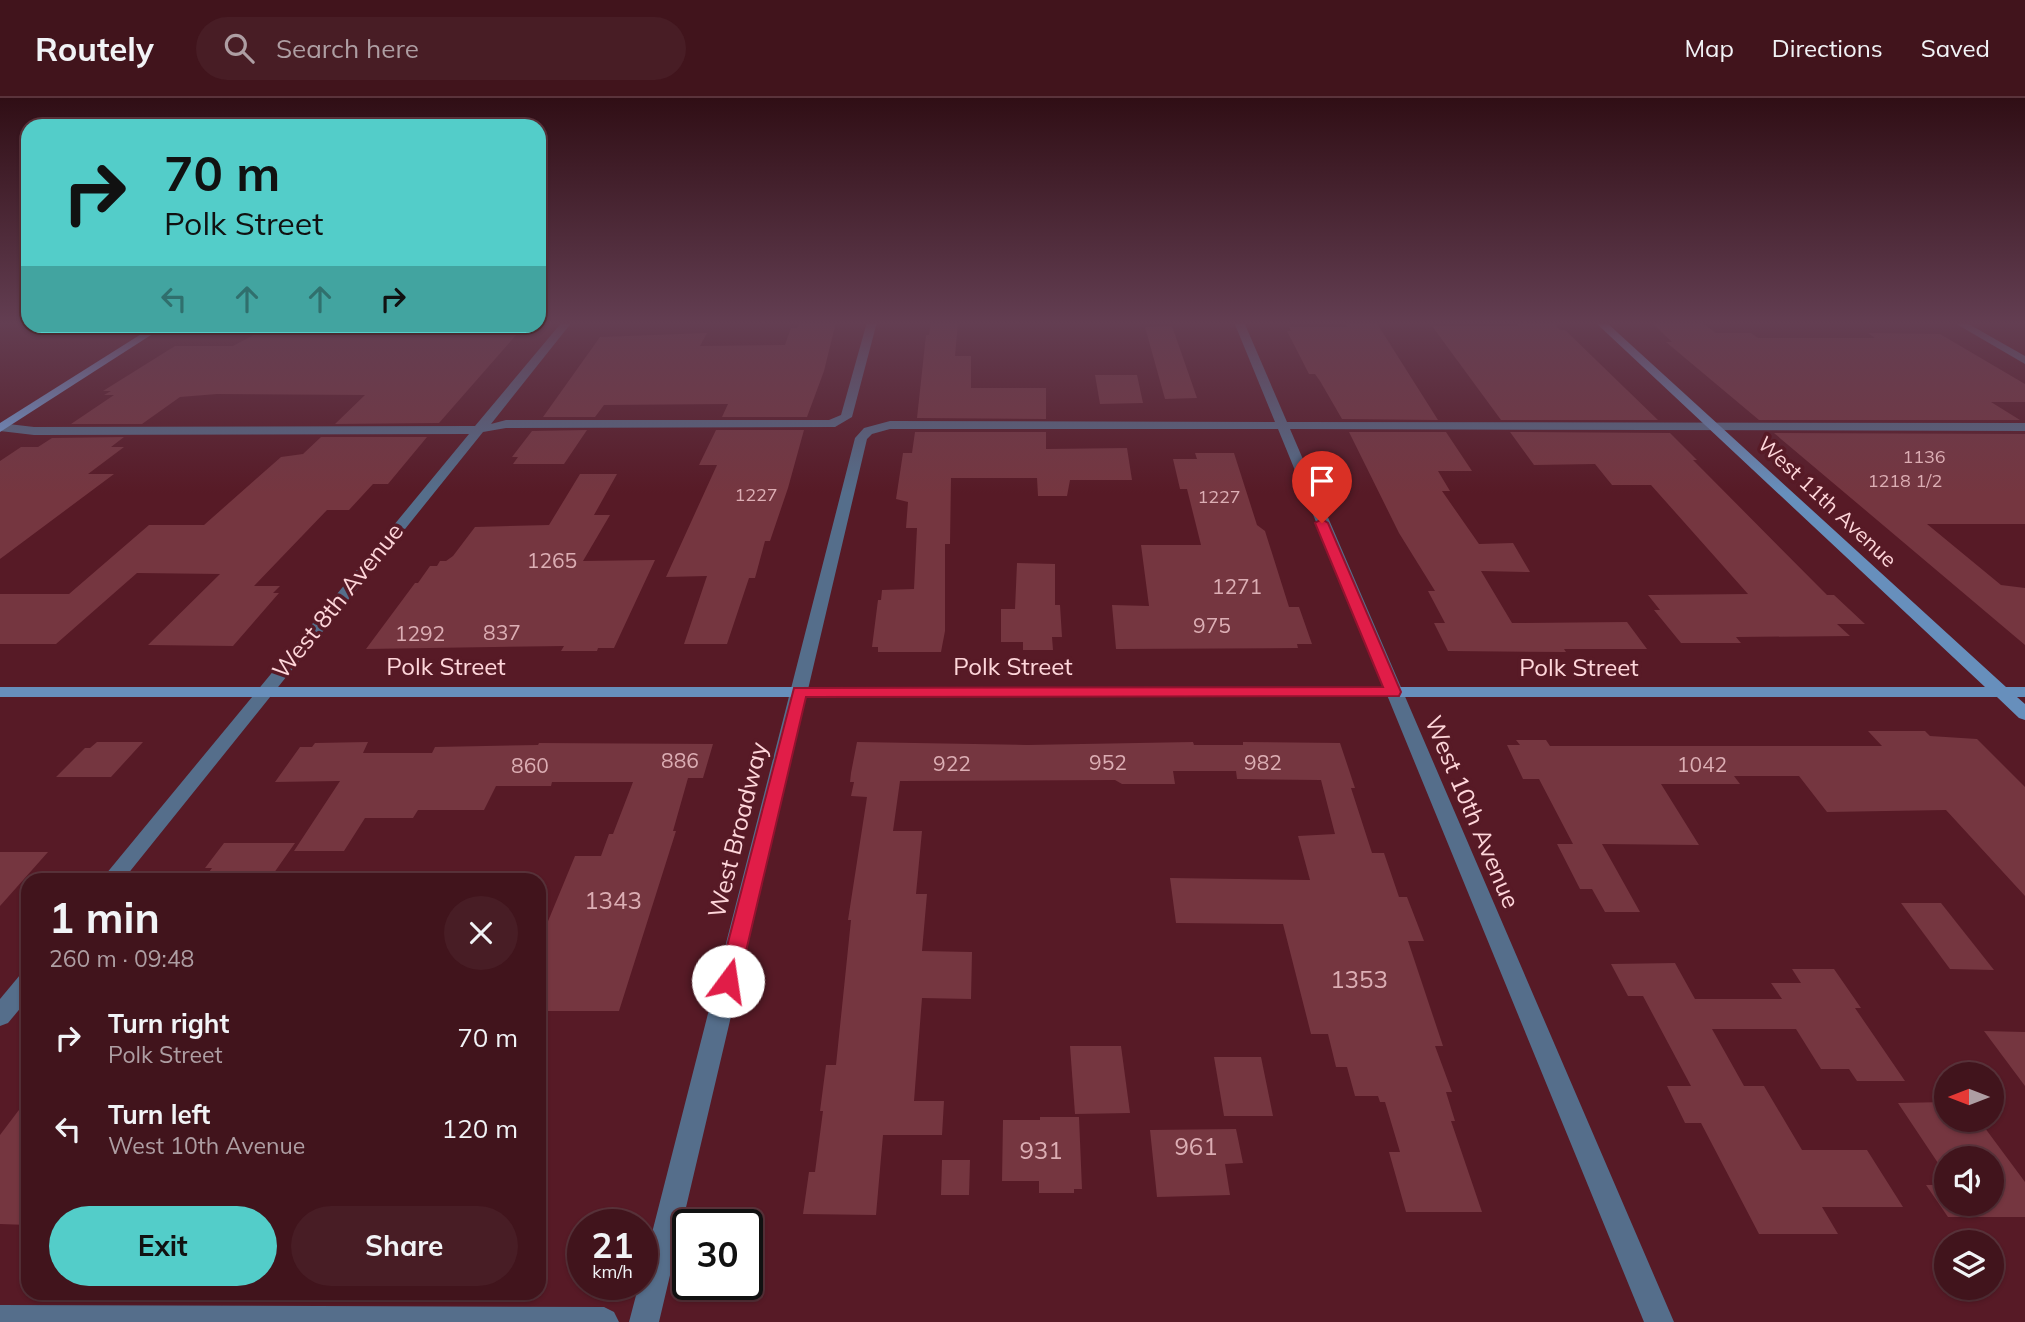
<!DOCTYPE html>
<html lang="en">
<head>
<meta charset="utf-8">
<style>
	body { margin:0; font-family:Mulish,sans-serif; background:#481d25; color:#f1f3f6; height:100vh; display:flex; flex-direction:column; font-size:26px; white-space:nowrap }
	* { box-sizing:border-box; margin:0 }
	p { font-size:23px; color:#ae9ea3 }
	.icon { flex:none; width:38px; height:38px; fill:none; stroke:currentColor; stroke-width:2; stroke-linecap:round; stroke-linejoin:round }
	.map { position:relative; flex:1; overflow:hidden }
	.sheet { position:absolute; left:21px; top:775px; width:525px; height:427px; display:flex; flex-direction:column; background:#41141c; border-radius:21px; box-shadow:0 2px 5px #0004,0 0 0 2px #5a333b }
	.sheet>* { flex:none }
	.guide { position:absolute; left:21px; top:21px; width:525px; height:214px; border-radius:21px; box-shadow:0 2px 5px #0004,0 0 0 2px #5a333b; background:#53cdc9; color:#111; overflow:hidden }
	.needle { width:46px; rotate:270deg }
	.fabs { position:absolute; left:1934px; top:964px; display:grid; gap:14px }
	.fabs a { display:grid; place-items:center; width:70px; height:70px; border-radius:50%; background:#41141c; box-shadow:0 2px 5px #0004,0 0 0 2px #5a333b; font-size:35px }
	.speed { position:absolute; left:567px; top:1111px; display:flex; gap:14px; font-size:35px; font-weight:700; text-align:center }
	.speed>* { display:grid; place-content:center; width:91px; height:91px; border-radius:50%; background:#41141c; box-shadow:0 2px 5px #0004,0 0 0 2px #5a333b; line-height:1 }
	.speed small { font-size:18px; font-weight:400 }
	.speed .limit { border:4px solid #111; border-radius:10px; background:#fff; color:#111 }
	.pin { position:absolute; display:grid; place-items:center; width:60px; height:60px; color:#fff; margin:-72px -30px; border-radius:50% 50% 50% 0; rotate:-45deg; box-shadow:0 0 7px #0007 }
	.pin .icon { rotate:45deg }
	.me { position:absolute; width:77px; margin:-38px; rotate:14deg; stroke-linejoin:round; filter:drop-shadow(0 0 5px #0008) }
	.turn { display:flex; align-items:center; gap:24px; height:147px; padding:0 28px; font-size:32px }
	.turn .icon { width:91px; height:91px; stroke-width:2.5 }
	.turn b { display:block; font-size:49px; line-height:60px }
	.lanes { display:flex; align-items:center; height:66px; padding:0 28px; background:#0003; justify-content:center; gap:35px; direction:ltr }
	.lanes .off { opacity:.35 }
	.round { display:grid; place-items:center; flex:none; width:74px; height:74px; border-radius:37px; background:#481d25 }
	.head { display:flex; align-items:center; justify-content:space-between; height:119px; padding:0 28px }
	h1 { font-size:42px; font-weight:700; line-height:52px }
	.primary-button { display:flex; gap:14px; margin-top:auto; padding:14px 28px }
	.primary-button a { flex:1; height:80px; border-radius:42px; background:#53cdc9; color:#111; font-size:28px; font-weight:700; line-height:80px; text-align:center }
	.primary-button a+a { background:#481d25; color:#f1f3f6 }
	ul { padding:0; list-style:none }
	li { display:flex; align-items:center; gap:21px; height:91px; padding:0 28px }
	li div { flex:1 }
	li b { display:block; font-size:26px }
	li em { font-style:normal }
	header { display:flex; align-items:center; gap:42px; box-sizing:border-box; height:98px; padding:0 35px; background:#41141c; border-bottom:2px solid #5a333b }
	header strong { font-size:33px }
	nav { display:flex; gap:38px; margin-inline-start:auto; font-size:24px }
	.search { width:490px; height:63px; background:#481d25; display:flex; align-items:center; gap:18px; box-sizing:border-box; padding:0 24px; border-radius:38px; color:#ae9ea3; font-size:26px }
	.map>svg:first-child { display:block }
	.building { fill:#753640 }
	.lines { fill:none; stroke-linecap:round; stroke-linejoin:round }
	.street { fill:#556e8b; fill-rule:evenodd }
	.secondary { fill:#678fbc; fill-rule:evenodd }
	.primary { fill:#74a8e2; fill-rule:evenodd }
	.route { fill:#e11d48; stroke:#92132f; stroke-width:2 }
	.labels { text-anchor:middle; stroke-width:7; stroke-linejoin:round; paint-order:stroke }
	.far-number-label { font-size:18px; fill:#dcaeb4 }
	.far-street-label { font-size:21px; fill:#fed6da; stroke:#571a26 }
	.number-label { font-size:21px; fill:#dcaeb4 }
	.street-label { font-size:24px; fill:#fed6da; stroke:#571a26 }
	.near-number-label { font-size:24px; fill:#dcaeb4 }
</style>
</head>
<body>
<header>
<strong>Routely</strong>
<div class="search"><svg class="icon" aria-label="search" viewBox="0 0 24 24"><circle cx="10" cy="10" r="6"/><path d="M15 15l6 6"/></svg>Search here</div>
<nav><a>Map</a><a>Directions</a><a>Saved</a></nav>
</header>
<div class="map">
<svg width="2025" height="1224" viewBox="0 0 2025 1224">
	<rect width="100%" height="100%" fill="#571a26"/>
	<g class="building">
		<path d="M 800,224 L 836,224 L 824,273 L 807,319 L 722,319 L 728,306 L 604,307 L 595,319 L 543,319 L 600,239 L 707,235 L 700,248 L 785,247 L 791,230 L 797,230 Z"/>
		<path d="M 931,224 L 958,224 L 955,258 L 971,258 L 971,290 L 1046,290 L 1046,321 L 917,320 L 926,237 L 929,237 Z"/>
		<path d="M 1344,224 L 1376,224 L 1438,322 L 1342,321 L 1320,283 L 1315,276 L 1309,276 L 1287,233 L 1291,233 L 1289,229 L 1348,229 Z"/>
		<path d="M 1515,224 L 1553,224 L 1560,232 L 1565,232 L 1658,322 L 1501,322 L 1432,228 L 1519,228 Z"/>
		<path d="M 1651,224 L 1701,224 L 1716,235 L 1751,235 L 1758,240 L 1875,240 L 1868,235 L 1940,236 L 2025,286 L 2025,304 L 1991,304 L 2020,322 L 1759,322 L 1666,244 L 1672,244 Z"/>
		<path d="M 392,228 L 524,228 L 439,325 L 335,326 L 365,297 L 217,296 L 180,299 L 142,326 L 71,326 L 114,297 L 104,297 L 111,293 L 103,293 L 175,248 L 233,248 L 261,233 L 385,233 Z"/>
		<path d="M 1172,228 L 1197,300 L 1165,301 L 1145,229 Z"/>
		<path d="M 1095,277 L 1137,277 L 1143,305 L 1100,306 Z"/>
		<path d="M 587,332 L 564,366 L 513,366 L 518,359 L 512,359 L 532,333 Z"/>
		<path d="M 716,332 L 804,332 L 788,390 L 770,443 L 765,443 L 755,480 L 749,480 L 727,546 L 684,546 L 707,478 L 666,479 L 717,367 L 699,367 Z"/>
		<path d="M 915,334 L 1046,334 L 1046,351 L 1127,350 L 1132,382 L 1070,382 L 1067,398 L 1038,398 L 1037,380 L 951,380 L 950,446 L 945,446 L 945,533 L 941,554 L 878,554 L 878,549 L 872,549 L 878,502 L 881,502 L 882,492 L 914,491 L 917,430 L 906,430 L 908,404 L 896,401 L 903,355 L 912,355 Z"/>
		<path d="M 1349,334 L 1446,334 L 1472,373 L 1438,373 L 1450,393 L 1442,393 L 1479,446 L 1513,445 L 1530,474 L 1481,473 L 1512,525 L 1627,524 L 1647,551 L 1564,551 L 1566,554 L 1448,553 L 1434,525 L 1445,525 L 1428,493 L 1435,493 L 1399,435 Z"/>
		<path d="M 1510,334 L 1670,335 L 1697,362 L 1693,362 L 1827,497 L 1834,497 L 1865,526 L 1837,526 L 1850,538 L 1736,539 L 1741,545 L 1681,545 L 1654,512 L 1660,512 L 1648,497 L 1748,496 L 1651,387 L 1612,387 L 1595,366 L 1534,367 Z"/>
		<path d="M 1774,335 L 2025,336 L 2025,426 L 1927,426 L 2001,487 L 2025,490 L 2025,547 Z"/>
		<path d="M 124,339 L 111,349 L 124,349 L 88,376 L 114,376 L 0,461 L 0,363 L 21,349 L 38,349 L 52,340 Z"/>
		<path d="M 321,339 L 427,339 L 388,386 L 373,386 L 349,412 L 327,412 L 254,488 L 280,488 L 273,495 L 279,495 L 233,548 L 148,547 L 220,476 L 137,475 L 56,546 L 0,546 L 0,496 L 69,496 L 149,427 L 204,427 L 281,359 L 303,356 Z"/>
		<path d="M 1195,355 L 1234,355 L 1257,427 L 1265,433 L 1289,509 L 1299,509 L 1312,546 L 1297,546 L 1298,550 L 1116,551 L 1112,507 L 1149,508 L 1141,447 L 1201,447 L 1187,391 L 1180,391 L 1173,361 L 1197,361 Z"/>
		<path d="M 580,376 L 617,376 L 594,417 L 610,417 L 583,463 L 655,462 L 614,550 L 598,550 L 597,553 L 561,553 L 564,548 L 366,551 L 415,485 L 418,485 L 430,468 L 437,468 L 440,463 L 446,463 L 453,458 L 475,429 L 549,427 Z"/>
		<path d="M 1017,465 L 1055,466 L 1055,507 L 1060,507 L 1062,539 L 1052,539 L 1053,552 L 1023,552 L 1023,544 L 1001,544 L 1001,511 L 1015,511 Z"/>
		<path d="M 1868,633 L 1925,633 L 1930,638 L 1977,641 L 2025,689 L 2025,798 L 1946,712 L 1827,714 L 1799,678 L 1734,678 L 1740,686 L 1661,686 L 1699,747 L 1602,746 L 1640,814 L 1605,814 L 1592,791 L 1580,791 L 1557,746 L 1573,746 L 1539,681 L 1523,681 L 1507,647 L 1520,647 L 1516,642 L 1546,642 L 1550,648 L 1882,648 Z"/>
		<path d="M 97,644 L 143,644 L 111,679 L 56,679 L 85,650 L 90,650 Z"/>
		<path d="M 368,644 L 363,655 L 432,655 L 435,649 L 538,647 L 539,645 L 713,646 L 703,680 L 688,680 L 673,733 L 676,733 L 619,913 L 539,913 L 539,845 L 575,758 L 601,758 L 609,736 L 613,736 L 633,684 L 552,684 L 551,688 L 496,688 L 484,712 L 418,712 L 413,720 L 365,720 L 344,753 L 294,753 L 340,683 L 275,684 L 300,649 L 312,649 L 315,645 Z"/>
		<path d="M 857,644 L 1027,647 L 1193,644 L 1194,647 L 1243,647 L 1243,644 L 1340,645 L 1355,690 L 1351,690 L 1372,755 L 1384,755 L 1399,799 L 1407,799 L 1424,843 L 1408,843 L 1443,948 L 1435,948 L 1452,994 L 1446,994 L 1455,1023 L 1451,1023 L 1482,1114 L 1406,1114 L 1389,1054 L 1400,1054 L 1385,1004 L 1380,1004 L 1378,998 L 1355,998 L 1347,969 L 1336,969 L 1328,936 L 1311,936 L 1283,826 L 1176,825 L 1170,780 L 1310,782 L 1298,738 L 1335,736 L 1321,682 L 1237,681 L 1236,673 L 1173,673 L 1175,686 L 1122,686 L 1115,682 L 900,683 L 893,733 L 922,733 L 916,796 L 927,796 L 922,853 L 972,854 L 971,901 L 922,900 L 914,1003 L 944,1003 L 942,1037 L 883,1037 L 876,1117 L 803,1116 L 809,1074 L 815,1074 L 823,1013 L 820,1013 L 826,967 L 836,967 L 851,822 L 848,822 L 867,699 L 851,698 L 854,684 L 850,684 L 851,675 Z"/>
		<path d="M 224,745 L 295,745 L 269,782 L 203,782 L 212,770 L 205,770 Z"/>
		<path d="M 0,754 L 48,754 L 0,808 Z"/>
		<path d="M 1901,805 L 1941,805 L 1994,872 L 1950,871 Z"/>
		<path d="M 1675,865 L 1695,901 L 1782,901 L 1771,885 L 1801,885 L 1792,871 L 1834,871 L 1861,910 L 1855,910 L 1905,983 L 1857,983 L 1849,971 L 1821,971 L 1796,931 L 1712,931 L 1744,988 L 1764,988 L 1802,1052 L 1867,1052 L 1903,1109 L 1822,1109 L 1838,1136 L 1759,1136 L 1701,1025 L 1685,1025 L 1667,988 L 1691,988 L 1643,898 L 1628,898 L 1611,866 Z"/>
		<path d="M 1984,933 L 2025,934 L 2025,988 Z"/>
		<path d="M 1070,948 L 1121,948 L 1130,1015 L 1075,1016 Z"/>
		<path d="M 1214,959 L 1261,959 L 1273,1018 L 1224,1018 Z"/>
		<path d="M 28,1000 L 28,1127 L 0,1126 L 0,1037 Z"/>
		<path d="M 1946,1004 L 1946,1022 L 1979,1022 L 2025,1084 L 2025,1119 L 1948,1119 L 1926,1087 L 1946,1087 L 1946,1106 L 1992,1106 L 1992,1060 L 1946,1060 L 1946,1077 L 1898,1005 Z"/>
		<path d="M 1040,1019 L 1079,1019 L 1082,1091 L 1074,1091 L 1074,1095 L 1039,1095 L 1039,1083 L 1002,1083 L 1003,1022 L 1040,1022 Z"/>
		<path d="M 1236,1031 L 1243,1065 L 1225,1066 L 1230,1097 L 1157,1099 L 1150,1032 Z"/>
		<path d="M 942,1062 L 970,1062 L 969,1097 L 941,1097 Z"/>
	</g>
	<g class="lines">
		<g class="street">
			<path d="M 562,224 L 572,224 L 491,326 L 506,322 L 829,322 L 841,317 L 867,224 L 877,224 L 852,319 L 835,329 L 506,330 L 483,334 L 123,782 L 101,782 L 469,336 L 34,337 L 0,333 L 0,325 L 34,329 L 475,328 Z"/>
			<path d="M 1234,224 L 1244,224 L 1287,324 L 2025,325 L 2025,333 L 1290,331 L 1674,1224 L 1644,1224 L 1278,331 L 890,331 L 872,336 L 867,341 L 659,1224 L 629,1224 L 639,1186 L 642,1186 L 642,1174 L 855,340 L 864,330 L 890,323 L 1275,324 Z"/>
			<path d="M 1953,224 L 1965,224 L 2025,258 L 2025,266 Z"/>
			<path d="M 28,875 L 28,901 L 8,925 L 0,928 L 0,901 L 20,877 Z"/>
			<path d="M 0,1207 L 604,1209 L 614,1214 L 619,1224 L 0,1224 Z"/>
		</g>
		<path class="secondary" d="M 1595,224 L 1606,224 L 2006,589 L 2025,589 L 2025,599 L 2017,599 L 2025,606 L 2025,622 L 2019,620 L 1997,599 L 0,599 L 0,589 L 1985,589 Z"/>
		<path class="primary" d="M 154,228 L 165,228 L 0,334 L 0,325 Z"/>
	</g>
	<linearGradient id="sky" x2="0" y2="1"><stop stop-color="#300e15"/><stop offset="0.57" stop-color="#633e52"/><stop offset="1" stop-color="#633e52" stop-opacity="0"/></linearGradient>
	<rect width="2025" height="395" fill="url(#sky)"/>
	<path class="route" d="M 1322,421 L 1328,425 L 1401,594 L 1399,598 L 806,599 L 739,883 L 736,889 L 728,891 L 721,889 L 718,883 L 794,590 L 1383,589 L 1315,425 Z"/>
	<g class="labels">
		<g class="far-number-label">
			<text x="1924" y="365">1136</text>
			<text x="1905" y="389">1218 1/2</text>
			<text x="756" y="403">1227</text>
			<text x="1219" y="405">1227</text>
		</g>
		<g class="far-street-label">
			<text transform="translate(1827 404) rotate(43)" y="7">West 11th Avenue</text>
		</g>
		<g class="number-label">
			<text x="552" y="470">1265</text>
			<text x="1237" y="496">1271</text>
			<text x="1212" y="535">975</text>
			<text x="502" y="542">837</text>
			<text x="420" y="543">1292</text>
			<text x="680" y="670">886</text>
			<text x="1108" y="672">952</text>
			<text x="1263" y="672">982</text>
			<text x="952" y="673">922</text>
			<text x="1702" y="674">1042</text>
			<text x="530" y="675">860</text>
		</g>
		<g class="street-label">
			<text transform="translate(338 503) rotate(-51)" y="8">West 8th Avenue</text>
			<text x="446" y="577">Polk Street</text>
			<text x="1013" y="577">Polk Street</text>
			<text x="1579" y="578">Polk Street</text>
			<text transform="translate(1472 714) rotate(67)" y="8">West 10th Avenue</text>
			<text transform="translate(738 732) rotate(-76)" y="8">West Broadway</text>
		</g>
		<g class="near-number-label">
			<text x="613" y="811">1343</text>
			<text x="1359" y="890">1353</text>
			<text x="1196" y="1057">961</text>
			<text x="1041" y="1061">931</text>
		</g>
	</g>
</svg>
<div class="fabs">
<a><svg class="needle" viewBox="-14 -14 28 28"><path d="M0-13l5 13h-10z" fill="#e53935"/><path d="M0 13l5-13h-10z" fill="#ae9ea3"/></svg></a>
<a><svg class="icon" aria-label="sound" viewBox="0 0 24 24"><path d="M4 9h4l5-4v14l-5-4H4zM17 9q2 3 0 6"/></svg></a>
<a><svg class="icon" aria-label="layers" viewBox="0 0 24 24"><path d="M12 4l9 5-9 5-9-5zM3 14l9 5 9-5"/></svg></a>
</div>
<div class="speed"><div>21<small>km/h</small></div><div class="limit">30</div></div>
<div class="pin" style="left:1322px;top:425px;background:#d93025"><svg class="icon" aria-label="arrive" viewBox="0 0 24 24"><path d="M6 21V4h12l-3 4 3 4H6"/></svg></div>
<svg class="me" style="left:728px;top:883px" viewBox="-20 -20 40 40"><circle r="19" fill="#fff"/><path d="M0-13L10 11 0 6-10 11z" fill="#e11d48"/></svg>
<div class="guide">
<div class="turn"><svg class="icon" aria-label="right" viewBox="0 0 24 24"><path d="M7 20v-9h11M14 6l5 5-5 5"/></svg><div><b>70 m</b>Polk Street</div></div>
<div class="lanes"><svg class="icon off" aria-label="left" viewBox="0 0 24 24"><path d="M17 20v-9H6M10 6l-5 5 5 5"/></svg><svg class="icon off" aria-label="ahead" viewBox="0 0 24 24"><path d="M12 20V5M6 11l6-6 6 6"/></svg><svg class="icon off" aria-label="ahead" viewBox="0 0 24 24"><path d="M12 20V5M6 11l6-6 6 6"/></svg><svg class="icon" aria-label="right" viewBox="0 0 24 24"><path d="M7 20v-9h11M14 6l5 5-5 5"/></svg></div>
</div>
<section class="sheet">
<div class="head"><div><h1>1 min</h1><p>260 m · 09:48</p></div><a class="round"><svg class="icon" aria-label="close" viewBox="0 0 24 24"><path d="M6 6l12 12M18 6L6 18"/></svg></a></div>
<ul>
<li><svg class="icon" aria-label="right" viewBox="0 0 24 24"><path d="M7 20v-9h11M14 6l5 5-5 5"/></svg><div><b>Turn right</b><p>Polk Street</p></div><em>70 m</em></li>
<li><svg class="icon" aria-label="left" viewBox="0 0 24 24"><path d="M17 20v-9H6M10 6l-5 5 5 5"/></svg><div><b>Turn left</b><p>West 10th Avenue</p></div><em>120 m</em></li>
</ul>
<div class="primary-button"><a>Exit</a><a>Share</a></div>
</section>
</div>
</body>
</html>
